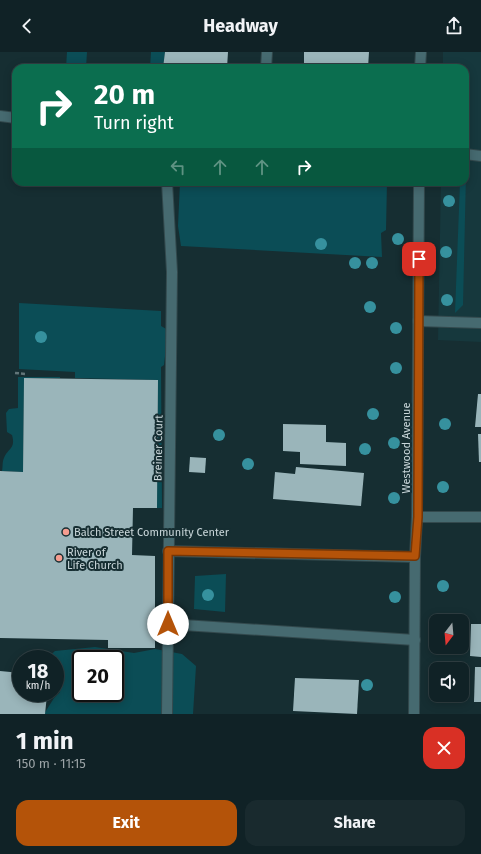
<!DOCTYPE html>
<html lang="en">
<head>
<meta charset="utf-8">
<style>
	body { margin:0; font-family:"Fira Sans",sans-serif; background:#192a2e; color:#f1f3f6; height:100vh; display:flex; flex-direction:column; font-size:15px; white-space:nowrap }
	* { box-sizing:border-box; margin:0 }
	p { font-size:13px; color:#9ca4a7 }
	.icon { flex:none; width:22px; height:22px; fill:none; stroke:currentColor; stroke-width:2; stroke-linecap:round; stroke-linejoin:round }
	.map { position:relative; height:662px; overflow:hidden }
	.side { display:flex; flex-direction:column; background:#102226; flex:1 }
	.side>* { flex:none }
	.top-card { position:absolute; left:12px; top:12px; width:457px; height:122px; border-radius:12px; box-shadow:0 2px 10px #0003,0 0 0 1px #303f43; background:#0b6e4f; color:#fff; overflow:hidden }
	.needle { width:26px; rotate:196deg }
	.controls { position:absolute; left:429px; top:562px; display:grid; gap:8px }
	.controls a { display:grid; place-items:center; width:40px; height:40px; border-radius:8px; background:#102226; box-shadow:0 2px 10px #0003,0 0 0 1px #303f43; font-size:20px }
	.speed { position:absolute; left:12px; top:598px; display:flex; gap:8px; font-size:20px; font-weight:700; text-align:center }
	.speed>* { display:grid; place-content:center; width:52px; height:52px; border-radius:50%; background:#102226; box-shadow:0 2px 10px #0003,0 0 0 1px #303f43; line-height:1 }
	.speed small { font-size:10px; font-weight:400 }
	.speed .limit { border:2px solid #111; border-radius:6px; background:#fff; color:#111 }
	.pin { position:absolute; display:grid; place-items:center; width:34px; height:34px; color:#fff; margin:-17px; border-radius:8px; box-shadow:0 2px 6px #0006 }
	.me { position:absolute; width:44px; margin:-22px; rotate:0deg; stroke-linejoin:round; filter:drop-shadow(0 0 3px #0008) }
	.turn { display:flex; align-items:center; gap:14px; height:84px; padding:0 16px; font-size:18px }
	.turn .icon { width:52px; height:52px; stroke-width:2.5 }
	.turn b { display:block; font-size:28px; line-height:34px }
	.lanes { display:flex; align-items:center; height:38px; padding:0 16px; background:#0003; justify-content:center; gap:20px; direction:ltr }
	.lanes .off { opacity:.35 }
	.round { display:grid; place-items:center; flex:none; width:42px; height:42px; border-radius:12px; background:#192a2e }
	.headline { display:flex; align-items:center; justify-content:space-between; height:68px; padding:0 16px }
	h1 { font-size:24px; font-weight:700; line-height:30px }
	.action { display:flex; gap:8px; margin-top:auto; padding:8px 16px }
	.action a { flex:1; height:46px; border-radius:12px; background:#b45309; color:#fff; font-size:16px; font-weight:700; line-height:46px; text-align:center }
	.action a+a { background:#192a2e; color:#f1f3f6 }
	header { display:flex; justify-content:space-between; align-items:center; height:52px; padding:0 16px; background:#102226; font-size:18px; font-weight:700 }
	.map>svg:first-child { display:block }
	.built { fill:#16383d }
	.green { fill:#0b4d56; fill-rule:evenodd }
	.building { fill:#9ab5ba }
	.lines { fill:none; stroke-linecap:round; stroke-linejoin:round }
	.lane-casing { stroke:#33494d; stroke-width:12 }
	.street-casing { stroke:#33494d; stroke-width:12 }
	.path { stroke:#627679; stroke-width:2.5; stroke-dasharray:4 2; stroke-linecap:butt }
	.lane { stroke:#466a70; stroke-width:10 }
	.street { stroke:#466a70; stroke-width:10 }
	.tree { fill:#36919e }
	.route-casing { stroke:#753606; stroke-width:10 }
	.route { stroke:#b45309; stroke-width:7 }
	.poi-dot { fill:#f59d90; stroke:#162e32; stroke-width:1.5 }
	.labels { text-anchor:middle; stroke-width:4; stroke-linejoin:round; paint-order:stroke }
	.street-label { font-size:11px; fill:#cad7da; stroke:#162e32 }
	.poi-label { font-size:11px; fill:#cad7da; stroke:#162e32; text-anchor:start }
</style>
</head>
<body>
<header><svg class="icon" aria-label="back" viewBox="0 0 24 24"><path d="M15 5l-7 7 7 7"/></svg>Headway<svg class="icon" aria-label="share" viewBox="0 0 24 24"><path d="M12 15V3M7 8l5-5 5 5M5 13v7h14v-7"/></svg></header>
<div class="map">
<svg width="481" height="662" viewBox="0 0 481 662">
	<rect width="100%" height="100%" fill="#162e32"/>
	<path class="built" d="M 443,0 L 481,0 L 481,290 L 438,288 L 441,130 L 465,130 L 465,16 L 443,16 Z"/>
	<g class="green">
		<path d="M 67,0 L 87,0 L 86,16 L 66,16 Z"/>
		<path d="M 151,0 L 165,0 L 163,16 L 150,16 Z"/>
		<path d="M 465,122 L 466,122 L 463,253 L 455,261 L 460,130 L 465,130 Z"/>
		<path d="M 180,130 L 387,130 L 386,178 L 381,181 L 382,205 L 181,194 L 178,174 Z"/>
		<path d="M 19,251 L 161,259 L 161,274 L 168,278 L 164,313 L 161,315 L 162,456 L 157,456 L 158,328 L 75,326 L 75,320 L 19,317 Z"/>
		<path d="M 18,325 L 60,325 L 60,326 L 24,326 L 23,420 L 2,419 C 3,415 2,410 4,406 C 8,396 16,397 12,383 L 7,380 L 6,361 L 9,357 L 18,356 Z"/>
		<path d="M 226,522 L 225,560 L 194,557 L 195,524 Z"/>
		<path d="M 95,595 L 134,601 L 155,597 L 182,602 L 196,614 L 193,662 L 44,662 L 54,646 L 60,640 L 55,639 L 55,607 L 46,607 L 55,599 ZM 81,607 L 115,607 L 115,641 L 81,641 Z"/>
	</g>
	<g class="building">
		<path d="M 165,0 L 228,0 L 227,16 L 163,16 Z"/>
		<path d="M 304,0 L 369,0 L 368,16 L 304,16 Z"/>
		<path d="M 24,326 L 158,328 L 157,456 L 133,456 L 132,503 L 155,504 L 155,596 L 108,596 L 108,588 L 0,586 L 0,419 L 23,420 Z"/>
		<path d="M 478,342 L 481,342 L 481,375 L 475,375 Z"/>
		<path d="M 283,372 L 326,373 L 326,390 L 346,391 L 346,414 L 300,412 L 300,400 L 283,399 Z"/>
		<path d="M 478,382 L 481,382 L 481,410 L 479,410 Z"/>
		<path d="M 190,405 L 206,406 L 205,421 L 189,420 Z"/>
		<path d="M 296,415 L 364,421 L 361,454 L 273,447 L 275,420 L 295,422 Z"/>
		<path d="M 471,572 L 481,572 L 481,605 L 470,604 Z"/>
		<path d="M 475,615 L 481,615 L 481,650 L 474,650 Z"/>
		<path d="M 0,619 L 21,621 L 19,640 L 47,643 L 45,662 L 0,662 Z"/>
		<path d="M 295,626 L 359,628 L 357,662 L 293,659 Z"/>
	</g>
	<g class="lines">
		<g class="lane-casing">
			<g id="lane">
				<path d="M 266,16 L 267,0"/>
				<path d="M 0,64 L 16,66"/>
				<path d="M 465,102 L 481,104"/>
				<path d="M 418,269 L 481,271"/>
				<path d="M 168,499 L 415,505"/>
				<path d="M 168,572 L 415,588"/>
				<path d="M 167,662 L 172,220 L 167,130"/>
			</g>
		</g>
		<g class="street-casing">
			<g id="street">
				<path d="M 420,16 L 421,0"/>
				<path d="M 417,465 L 481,465"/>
				<path d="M 414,662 L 415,505 L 417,465 L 419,130"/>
			</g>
		</g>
		<path class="path" d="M 15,321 L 26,322"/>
		<use href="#lane" class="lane"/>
		<use href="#street" class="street"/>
	</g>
	<g class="tree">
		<circle cx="449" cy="149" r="6"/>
		<circle cx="398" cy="187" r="6"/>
		<circle cx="321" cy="192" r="6"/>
		<circle cx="446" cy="200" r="6"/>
		<circle cx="355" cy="211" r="6"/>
		<circle cx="372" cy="211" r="6"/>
		<circle cx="447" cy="248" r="6"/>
		<circle cx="370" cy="255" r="6"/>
		<circle cx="396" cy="276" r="6"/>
		<circle cx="41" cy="285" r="6"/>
		<circle cx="396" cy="316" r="6"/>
		<circle cx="373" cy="362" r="6"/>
		<circle cx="445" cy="372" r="6"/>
		<circle cx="219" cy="383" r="6"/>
		<circle cx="394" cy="391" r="6"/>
		<circle cx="365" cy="397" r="6"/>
		<circle cx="248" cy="412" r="6"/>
		<circle cx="443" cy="435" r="6"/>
		<circle cx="394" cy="446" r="6"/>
		<circle cx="443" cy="534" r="6"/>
		<circle cx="208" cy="543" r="6"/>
		<circle cx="395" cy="545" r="6"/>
		<circle cx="367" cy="633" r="6"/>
	</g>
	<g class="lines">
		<g class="route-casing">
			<path id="route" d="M 168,572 L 168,499 L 415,504 L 418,465 L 419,207"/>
		</g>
		<use href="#route" class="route"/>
	</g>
	<g class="poi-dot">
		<circle cx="66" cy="480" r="4"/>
		<circle cx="59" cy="506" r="4"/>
	</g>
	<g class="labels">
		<g class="street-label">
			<text transform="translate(158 396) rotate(-89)" y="4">Breiner Court</text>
			<text transform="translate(406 396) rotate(-90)" y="4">Westwood Avenue</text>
		</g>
		<g class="poi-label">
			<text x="74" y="484">Balch Street Community Center</text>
			<text x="67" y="504">River of<tspan x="67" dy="13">Life Church</tspan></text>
		</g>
	</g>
</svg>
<div class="controls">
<a><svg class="needle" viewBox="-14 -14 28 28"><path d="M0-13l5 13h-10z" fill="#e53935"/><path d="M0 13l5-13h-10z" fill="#9ca4a7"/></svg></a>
<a><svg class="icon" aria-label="sound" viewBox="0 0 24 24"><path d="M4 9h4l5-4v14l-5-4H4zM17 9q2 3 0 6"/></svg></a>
</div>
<div class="speed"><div>18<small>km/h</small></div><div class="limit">20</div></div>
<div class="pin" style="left:419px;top:207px;background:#d93025"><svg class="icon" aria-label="arrive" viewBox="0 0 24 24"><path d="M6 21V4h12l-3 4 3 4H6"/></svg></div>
<svg class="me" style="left:168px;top:572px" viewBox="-20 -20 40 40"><circle r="19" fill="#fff"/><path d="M0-13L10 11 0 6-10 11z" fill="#b45309"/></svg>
<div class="top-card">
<div class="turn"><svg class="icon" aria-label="right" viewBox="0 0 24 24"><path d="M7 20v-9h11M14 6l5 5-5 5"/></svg><div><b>20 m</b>Turn right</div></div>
<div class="lanes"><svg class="icon off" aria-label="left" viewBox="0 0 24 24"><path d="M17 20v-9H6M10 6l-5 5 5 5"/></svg><svg class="icon off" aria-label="ahead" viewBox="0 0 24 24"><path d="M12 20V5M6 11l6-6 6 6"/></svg><svg class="icon off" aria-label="ahead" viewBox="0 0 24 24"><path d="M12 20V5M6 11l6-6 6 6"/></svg><svg class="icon" aria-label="right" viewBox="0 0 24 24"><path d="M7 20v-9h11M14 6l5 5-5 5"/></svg></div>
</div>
</div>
<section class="side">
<div class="headline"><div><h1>1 min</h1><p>150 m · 11:15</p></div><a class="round" style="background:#d93025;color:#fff"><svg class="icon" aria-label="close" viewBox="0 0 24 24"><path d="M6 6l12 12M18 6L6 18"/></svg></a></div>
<div class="action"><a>Exit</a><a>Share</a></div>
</section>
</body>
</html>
